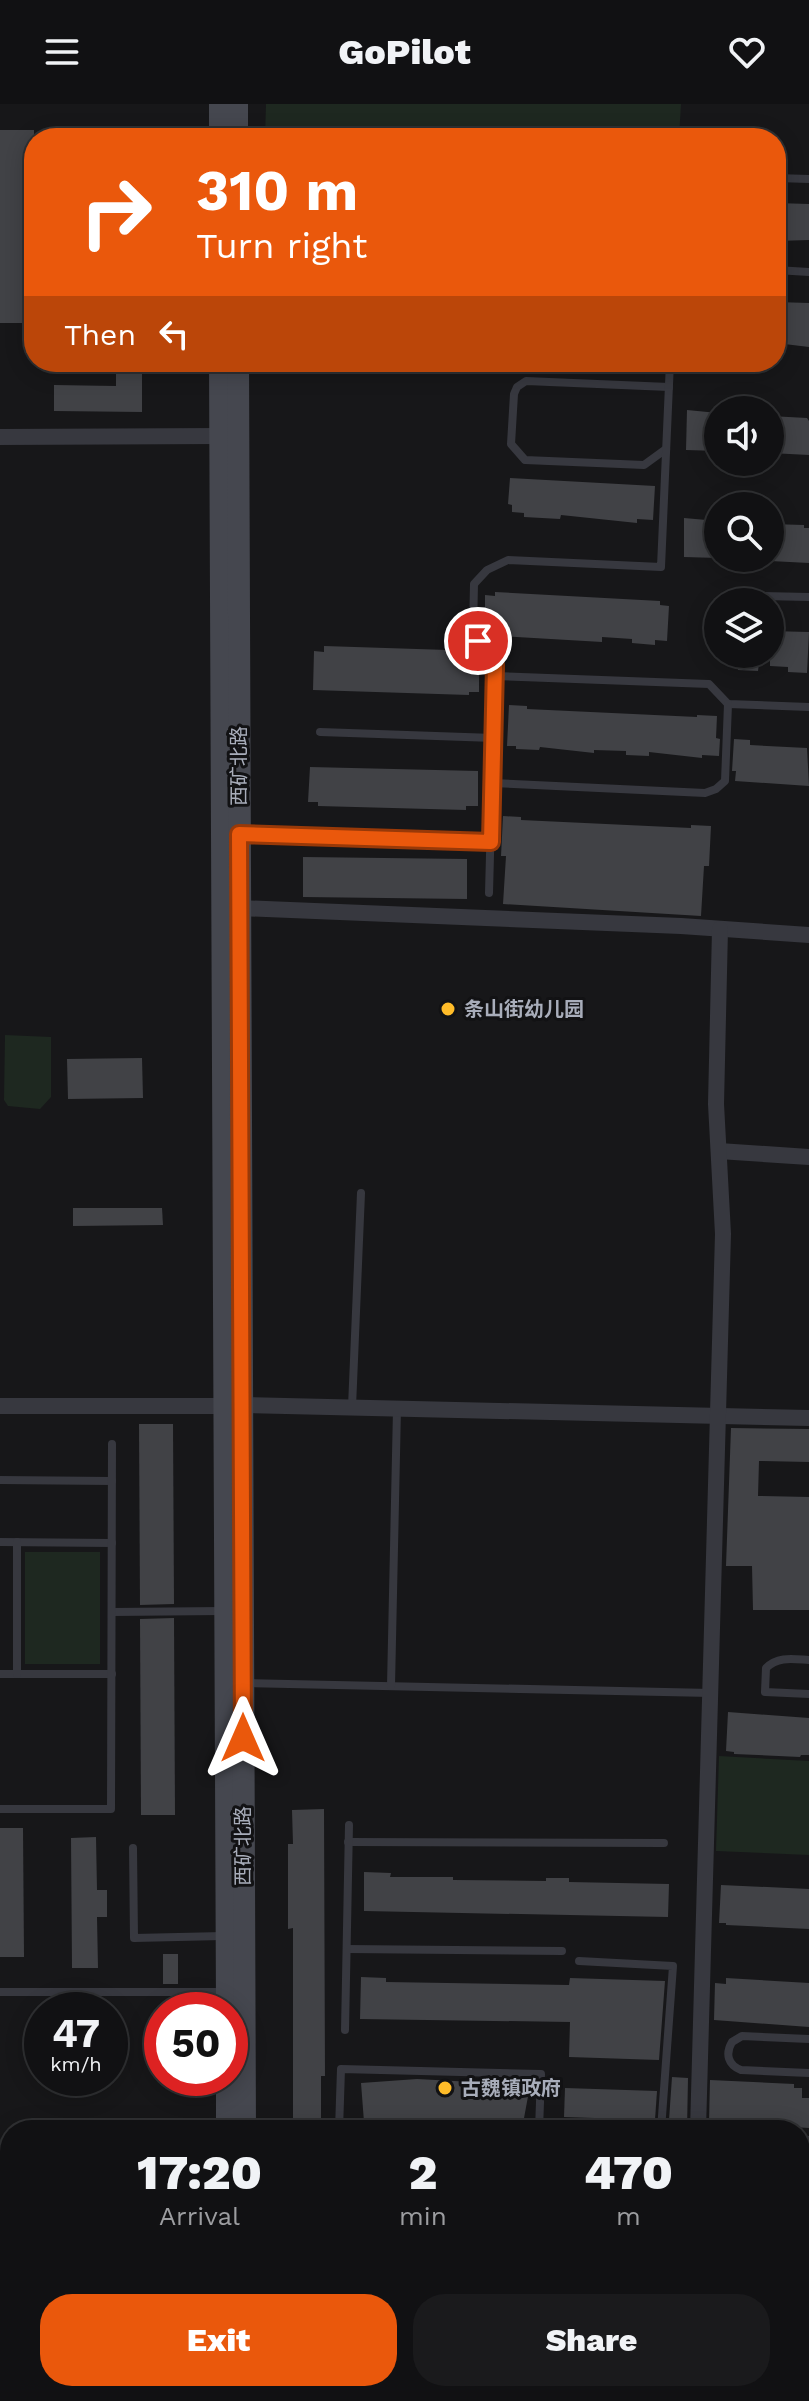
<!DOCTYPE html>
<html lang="en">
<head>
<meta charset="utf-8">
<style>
	body { margin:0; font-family:"Work Sans","Noto Sans SC",sans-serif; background:#1a1a1c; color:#f1f3f6; height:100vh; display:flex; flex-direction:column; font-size:30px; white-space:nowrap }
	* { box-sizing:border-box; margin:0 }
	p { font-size:26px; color:#9c9da0 }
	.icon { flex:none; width:44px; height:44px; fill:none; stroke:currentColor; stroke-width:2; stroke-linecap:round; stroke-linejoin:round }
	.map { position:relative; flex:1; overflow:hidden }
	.sheet { position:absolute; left:0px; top:2016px; width:810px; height:282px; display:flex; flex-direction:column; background:#111113; border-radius:32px 32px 0 0; box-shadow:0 4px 20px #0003,0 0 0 2px #303133 }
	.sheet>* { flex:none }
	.hud { position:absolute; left:24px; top:24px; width:762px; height:244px; border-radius:32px; box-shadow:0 4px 20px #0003,0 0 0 2px #303133; background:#ea580c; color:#fff; overflow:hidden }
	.buttons { position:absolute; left:704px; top:292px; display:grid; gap:16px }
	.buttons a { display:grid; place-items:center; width:80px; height:80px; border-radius:50%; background:#111113; box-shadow:0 4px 20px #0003,0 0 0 2px #303133; font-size:40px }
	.speed { position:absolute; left:24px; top:1888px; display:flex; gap:16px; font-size:40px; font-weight:700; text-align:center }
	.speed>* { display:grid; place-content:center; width:104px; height:104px; border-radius:50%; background:#111113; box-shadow:0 4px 20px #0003,0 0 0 2px #303133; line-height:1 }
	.speed small { font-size:20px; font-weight:400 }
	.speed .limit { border:12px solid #d22; background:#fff; color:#111 }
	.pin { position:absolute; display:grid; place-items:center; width:68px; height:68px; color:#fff; margin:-34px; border:4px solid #fff; border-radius:50%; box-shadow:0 2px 8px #0007 }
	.me { position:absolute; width:88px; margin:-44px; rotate:0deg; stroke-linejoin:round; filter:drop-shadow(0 0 6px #0008) }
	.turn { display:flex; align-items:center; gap:28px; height:168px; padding:0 40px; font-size:36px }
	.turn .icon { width:104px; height:104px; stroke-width:2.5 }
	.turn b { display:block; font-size:56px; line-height:68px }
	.then { display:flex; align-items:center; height:76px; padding:0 40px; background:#0003; gap:16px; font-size:30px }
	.eta { display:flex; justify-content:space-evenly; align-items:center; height:136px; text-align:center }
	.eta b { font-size:48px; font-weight:800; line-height:56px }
	.button { display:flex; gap:16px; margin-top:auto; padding:16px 40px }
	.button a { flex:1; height:92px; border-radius:32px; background:#ea580c; color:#fff; font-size:32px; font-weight:800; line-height:92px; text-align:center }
	.button a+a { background:#1a1a1c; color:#f1f3f6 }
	header { display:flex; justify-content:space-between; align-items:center; height:104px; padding:0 40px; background:#111113; font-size:36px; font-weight:800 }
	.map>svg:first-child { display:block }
	.green { fill:#1e2820 }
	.building { fill:#414246 }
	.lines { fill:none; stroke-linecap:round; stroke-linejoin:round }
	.lane { stroke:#37383f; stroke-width:8 }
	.street { stroke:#37383f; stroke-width:16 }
	.secondary { stroke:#45474f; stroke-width:22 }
	.route-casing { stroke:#983908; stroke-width:20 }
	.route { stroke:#ea580c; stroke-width:14 }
	.poi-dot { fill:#ffbc29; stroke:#121214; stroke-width:3 }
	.labels { text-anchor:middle; stroke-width:6; stroke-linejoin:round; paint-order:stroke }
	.street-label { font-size:20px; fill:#a8adba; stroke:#121214 }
	.poi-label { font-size:20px; font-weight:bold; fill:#a8adba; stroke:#121214; text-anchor:start }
</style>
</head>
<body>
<header><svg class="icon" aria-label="menu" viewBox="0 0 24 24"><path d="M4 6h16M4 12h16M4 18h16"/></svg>GoPilot<svg class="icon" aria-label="heart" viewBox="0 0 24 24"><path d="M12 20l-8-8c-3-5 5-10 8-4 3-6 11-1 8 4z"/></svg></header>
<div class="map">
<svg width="809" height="2297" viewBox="0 0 809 2297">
	<rect width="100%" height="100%" fill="#171719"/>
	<g class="green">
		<path d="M 266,0 L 681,0 L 679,34 L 265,34 Z"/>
		<path d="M 5,931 L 51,933 L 51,993 L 40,1005 L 8,1002 L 4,996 Z"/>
		<rect x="25" y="1448" width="75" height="112"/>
		<path d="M 719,1652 L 809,1657 L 809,1751 L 716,1747 Z"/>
	</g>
	<g class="building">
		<rect x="0" y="26" width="34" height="193"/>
		<path d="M 776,99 L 809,100 L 809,136 L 777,137 Z"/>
		<path d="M 776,198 L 809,199 L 809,243 L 776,239 Z"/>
		<path d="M 116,258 L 142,258 L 142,308 L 54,307 L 54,281 L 116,282 Z"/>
		<path d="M 687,306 L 718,309 L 718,347 L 686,346 Z"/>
		<path d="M 770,312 L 807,314 L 809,317 L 809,351 L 770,349 Z"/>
		<path d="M 510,374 L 655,382 L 653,416 L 637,415 L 637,419 L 561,411 L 560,415 L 524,413 L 524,409 L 512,408 L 512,401 L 508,400 Z"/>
		<path d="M 684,414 L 718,417 L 718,454 L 684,453 Z"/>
		<path d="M 770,420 L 804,421 L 804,424 L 809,424 L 809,459 L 770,457 Z"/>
		<path d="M 495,488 L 660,497 L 660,501 L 669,502 L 667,537 L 655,536 L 655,541 L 632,539 L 632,535 L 602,533 L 602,538 L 485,531 L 485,491 L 495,492 Z"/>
		<path d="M 770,527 L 809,528 L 807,569 L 788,568 L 788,563 L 770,562 Z"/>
		<path d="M 324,542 L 479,547 L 479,588 L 469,588 L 469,591 L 313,586 L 314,547 L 324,548 Z"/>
		<path d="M 738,550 L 760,550 L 758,567 L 738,566 Z"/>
		<path d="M 509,601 L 527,602 L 527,605 L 697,613 L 697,611 L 717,612 L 716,634 L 720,635 L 719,652 L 702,651 L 702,654 L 649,648 L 649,652 L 626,651 L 626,647 L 594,646 L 594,649 L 540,643 L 539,646 L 516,645 L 516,642 L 507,642 Z"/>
		<path d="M 734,635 L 750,636 L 750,641 L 807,644 L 809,682 L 735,677 L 736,667 L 732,667 Z"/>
		<path d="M 310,663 L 478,667 L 478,702 L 466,702 L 466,706 L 318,702 L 318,698 L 308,698 Z"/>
		<path d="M 503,712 L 521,713 L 521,716 L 691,724 L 691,721 L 711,722 L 709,762 L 704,762 L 701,812 L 503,800 L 506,752 L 501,752 Z"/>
		<path d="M 303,753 L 467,755 L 467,795 L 303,793 Z"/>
		<path d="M 142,954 L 143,994 L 68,995 L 67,955 Z"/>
		<path d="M 73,1104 L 162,1104 L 163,1121 L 73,1122 Z"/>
		<path d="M 139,1320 L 173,1320 L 174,1500 L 140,1501 Z"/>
		<path d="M 731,1324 L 809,1325 L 809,1358 L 759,1357 L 758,1392 L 809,1393 L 809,1506 L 753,1506 L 752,1462 L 726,1462 Z"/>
		<path d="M 174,1514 L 175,1711 L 141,1711 L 140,1515 Z"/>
		<path d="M 728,1608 L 809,1614 L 809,1651 L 801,1651 L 800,1653 L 734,1650 L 734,1648 L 726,1647 Z"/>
		<path d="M 324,1705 L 325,1972 L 321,1972 L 321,2026 L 293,2026 L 293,1824 L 288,1825 L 288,1740 L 293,1740 L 292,1706 Z"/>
		<path d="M 0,1724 L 23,1724 L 24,1853 L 0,1853 Z"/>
		<path d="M 96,1733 L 97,1786 L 107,1786 L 107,1813 L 97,1813 L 98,1864 L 72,1864 L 71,1734 Z"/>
		<path d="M 364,1768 L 391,1769 L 390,1773 L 453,1773 L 453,1776 L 546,1777 L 546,1774 L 569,1774 L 569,1778 L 669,1780 L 668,1813 L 364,1807 Z"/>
		<path d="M 721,1781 L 809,1785 L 809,1825 L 726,1821 L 726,1819 L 719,1819 Z"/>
		<rect x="163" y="1850" width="15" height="30"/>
		<path d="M 361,1873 L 386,1874 L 386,1878 L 569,1881 L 570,1874 L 665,1877 L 659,1956 L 569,1953 L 570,1918 L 360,1915 Z"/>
		<path d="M 726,1874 L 809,1879 L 809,1923 L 714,1916 L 715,1879 L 726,1880 Z"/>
		<path d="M 672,1973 L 688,1974 L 687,2026 L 676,2026 L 676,2017 L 669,2016 Z"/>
		<path d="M 417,1975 L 473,1978 L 529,1987 L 522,2025 L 444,2015 L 364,2018 L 361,1979 Z"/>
		<path d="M 710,1976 L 794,1980 L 794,1984 L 802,1984 L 802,1994 L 809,1994 L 809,2024 L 709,2018 Z"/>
		<path d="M 565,1984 L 657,1987 L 655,2016 L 564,2013 Z"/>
	</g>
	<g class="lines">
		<g class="lane">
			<path d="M 776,74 L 809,75"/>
			<path d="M 776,166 L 809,168"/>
			<path d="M 666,345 L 644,361 L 525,356 L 511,340 L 514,290 L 517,283 L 526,277 L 669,283"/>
			<path d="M 760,492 L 809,493"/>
			<path d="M 495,572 L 709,580 L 728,600 L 809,603"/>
			<path d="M 320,628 L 494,634"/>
			<path d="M 493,679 L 705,689 L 716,685 L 725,677 L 728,600"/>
			<path d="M 240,730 L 491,738"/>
			<path d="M 489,789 L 495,561 L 490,550 L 473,527 L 474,480 L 487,466 L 508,456 L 661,463 L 670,258"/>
			<path d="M 352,1303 L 361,1089"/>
			<path d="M 0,1376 L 112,1377"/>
			<path d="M 0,1438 L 112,1439"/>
			<path d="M 112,1508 L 223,1507"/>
			<path d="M 809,1556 C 793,1555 778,1552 766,1564 L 765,1588 L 809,1590"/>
			<path d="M 0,1570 L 112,1570"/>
			<path d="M 17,1570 L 17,1438"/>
			<path d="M 247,1579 L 711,1589"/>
			<path d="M 391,1582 L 397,1305"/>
			<path d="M 0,1705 L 111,1705 L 112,1340"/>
			<path d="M 348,1738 L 664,1739"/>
			<path d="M 133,1744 L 134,1834 L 223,1832"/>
			<path d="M 347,1845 L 562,1847"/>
			<path d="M 579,1857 L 673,1862 L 661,2026"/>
			<path d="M 0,1888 L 223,1888"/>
			<path d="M 345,1926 L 349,1721"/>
			<path d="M 809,1935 L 742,1932 L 732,1938 C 725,1950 728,1961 741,1966 L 809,1969"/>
			<path d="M 339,2026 L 341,1965 L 541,1970 L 539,2026"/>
			<path d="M 800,2036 L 809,2036"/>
			<path d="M 800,2068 L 809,2068"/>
			<path d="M 800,2241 L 809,2241"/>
		</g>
		<g class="street">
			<path d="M 0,333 L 221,332"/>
			<path d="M 239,804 L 681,822 L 809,831"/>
			<path d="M 719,1047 L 809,1053"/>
			<path d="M 241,1301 L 809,1314"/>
			<path d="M 0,1302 L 224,1302"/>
			<path d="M 698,2026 L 723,1130 L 716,1000 L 720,825"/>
			<path d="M 0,2216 L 10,2217"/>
			<path d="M 693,2297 L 693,2288"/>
		</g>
		<g class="secondary">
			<path d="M 220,0 L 220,34"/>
			<path d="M 237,0 L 237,34"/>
			<path d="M 220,258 L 227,1906"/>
			<path d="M 238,258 L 245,2026"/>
			<path d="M 227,1974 L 227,2026"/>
			<path d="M 800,2189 L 809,2189"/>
			<path d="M 229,2288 L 229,2297"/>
			<path d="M 246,2288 L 246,2297"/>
		</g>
	</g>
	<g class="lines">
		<g class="route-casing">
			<path id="route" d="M 243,1634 L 239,730 L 491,738 L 495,561 L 490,550 L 478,537"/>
		</g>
		<use href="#route" class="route"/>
	</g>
	<g class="poi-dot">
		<circle cx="448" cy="905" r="8"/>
		<circle cx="445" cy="1984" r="8"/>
	</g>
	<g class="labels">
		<g class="street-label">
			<text transform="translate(239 662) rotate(-90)" y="7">西矿北路</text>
			<text transform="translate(243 1742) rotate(-90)" y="7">西矿北路</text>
		</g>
		<g class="poi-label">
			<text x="464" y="912">条山街幼儿园</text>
			<text x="461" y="1991">古魏镇政府</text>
		</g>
	</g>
</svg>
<div class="buttons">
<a><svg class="icon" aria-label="sound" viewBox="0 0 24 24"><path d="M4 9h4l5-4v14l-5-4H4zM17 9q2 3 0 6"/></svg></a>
<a><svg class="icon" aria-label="search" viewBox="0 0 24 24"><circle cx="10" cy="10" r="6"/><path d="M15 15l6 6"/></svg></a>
<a><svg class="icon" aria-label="layers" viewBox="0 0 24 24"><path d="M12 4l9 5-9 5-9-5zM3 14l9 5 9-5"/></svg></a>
</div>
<div class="speed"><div>47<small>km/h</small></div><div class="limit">50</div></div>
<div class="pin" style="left:478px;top:537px;background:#d93025"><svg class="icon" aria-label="arrive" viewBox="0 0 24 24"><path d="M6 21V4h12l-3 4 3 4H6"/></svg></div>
<svg class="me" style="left:243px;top:1634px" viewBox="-20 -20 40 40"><path d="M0-17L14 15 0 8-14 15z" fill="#ea580c" stroke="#fff" stroke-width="4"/></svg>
<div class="hud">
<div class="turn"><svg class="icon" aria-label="right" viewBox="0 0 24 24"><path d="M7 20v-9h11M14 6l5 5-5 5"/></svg><div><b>310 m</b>Turn right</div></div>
<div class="then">Then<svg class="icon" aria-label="left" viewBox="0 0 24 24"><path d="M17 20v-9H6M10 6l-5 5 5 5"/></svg></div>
</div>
<section class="sheet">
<div class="eta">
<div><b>17:20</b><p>Arrival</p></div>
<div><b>2</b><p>min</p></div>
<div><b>470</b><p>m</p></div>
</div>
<div class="button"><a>Exit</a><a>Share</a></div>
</section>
</div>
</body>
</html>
